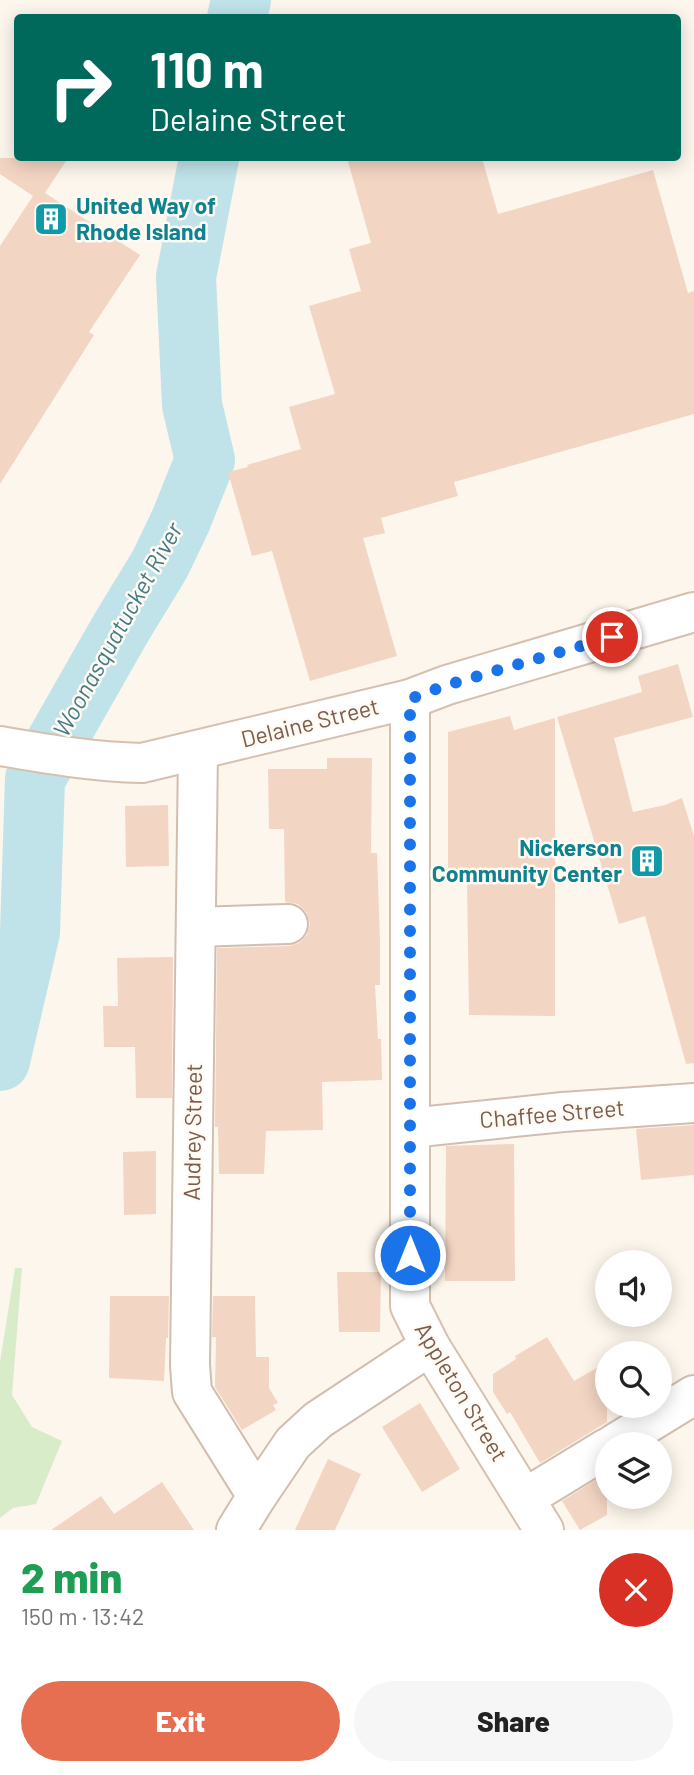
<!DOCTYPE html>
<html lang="en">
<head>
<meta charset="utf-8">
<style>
	body { margin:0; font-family:Barlow,sans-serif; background:#f6f6f6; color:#222; height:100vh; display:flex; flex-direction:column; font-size:26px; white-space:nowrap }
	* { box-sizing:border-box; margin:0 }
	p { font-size:23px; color:#767676 }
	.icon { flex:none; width:38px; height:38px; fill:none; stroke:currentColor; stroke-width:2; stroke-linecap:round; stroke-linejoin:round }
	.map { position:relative; height:1530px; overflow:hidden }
	.drawer { display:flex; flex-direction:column; background:#fff; flex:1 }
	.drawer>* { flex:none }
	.banner { position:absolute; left:14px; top:14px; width:667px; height:147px; border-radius:7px; box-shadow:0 4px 18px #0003; background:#00695c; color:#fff; overflow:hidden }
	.fabs { position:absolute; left:595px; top:1250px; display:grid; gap:14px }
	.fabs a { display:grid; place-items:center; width:77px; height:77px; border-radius:50%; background:#fff; box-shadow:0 4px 18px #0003; font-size:35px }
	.pin { position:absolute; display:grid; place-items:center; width:60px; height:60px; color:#fff; margin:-30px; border:4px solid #fff; border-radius:50%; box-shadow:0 2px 7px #0007 }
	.me { position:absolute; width:77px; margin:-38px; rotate:0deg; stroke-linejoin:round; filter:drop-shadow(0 0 5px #0008) }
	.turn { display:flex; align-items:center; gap:24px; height:147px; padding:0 21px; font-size:32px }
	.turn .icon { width:91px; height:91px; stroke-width:2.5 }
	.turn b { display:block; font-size:49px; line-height:60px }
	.round { display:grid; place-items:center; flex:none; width:74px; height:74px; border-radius:37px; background:#f6f6f6 }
	.headline { display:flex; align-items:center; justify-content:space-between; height:119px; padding:0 21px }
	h1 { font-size:42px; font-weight:800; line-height:52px; color:#1e9e55 }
	.button { display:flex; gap:14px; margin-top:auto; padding:14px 21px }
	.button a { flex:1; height:80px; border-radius:42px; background:#e76f51; color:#fff; font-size:28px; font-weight:800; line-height:80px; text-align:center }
	.button a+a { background:#f6f6f6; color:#222 }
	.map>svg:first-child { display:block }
	.green { fill:#d8ecc9 }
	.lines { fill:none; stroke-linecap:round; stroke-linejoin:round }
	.river { stroke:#bfe3e8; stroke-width:60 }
	.building { fill:#f3d5c3 }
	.street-casing { stroke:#d1beb0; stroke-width:42 }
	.secondary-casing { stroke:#d6c0b0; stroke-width:42 }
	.street { stroke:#fff; stroke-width:38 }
	.secondary { stroke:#fff; stroke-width:38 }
	.route { stroke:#1a73e8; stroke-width:12; stroke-dasharray:0 21.6 }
	.labels { text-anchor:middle; stroke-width:5; stroke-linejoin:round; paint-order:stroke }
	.culture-label { font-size:23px; font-weight:bold; fill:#0d838f; stroke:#fffaf3; text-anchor:start }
	.street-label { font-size:23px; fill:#7a5c4d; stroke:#fffaf3 }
	.water-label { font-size:24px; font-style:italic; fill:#437c86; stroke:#fffaf3 }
</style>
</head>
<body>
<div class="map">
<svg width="694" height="1530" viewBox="0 0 694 1530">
	<rect width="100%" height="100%" fill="#fdf6ec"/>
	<path class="green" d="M 15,1268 L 22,1268 L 12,1395 L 32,1427 L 62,1441 L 36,1504 L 13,1508 L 0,1518 L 0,1362 Z"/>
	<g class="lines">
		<g class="river">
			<path d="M 237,18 L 241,0"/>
			<path d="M 0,1061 L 30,932 L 35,779 L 121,628 L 160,564 L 181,520 L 205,460 L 192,405 L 186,277 L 209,158"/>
		</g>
	</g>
	<g class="building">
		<path d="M 0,158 L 68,158 L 45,193 L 140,255 L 89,332 L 94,335 L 0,484 L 0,246 L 33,196 L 0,174 Z"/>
		<path d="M 347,158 L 482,158 L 498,214 L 653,170 L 688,293 L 694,291 L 694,414 L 454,482 L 458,496 L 381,518 L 385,533 L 363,538 L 397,656 L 310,681 L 272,551 L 252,556 L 228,472 L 248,467 L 247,465 L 301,449 L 289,407 L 335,394 L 309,306 L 361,291 L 349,249 L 371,243 Z"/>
		<path d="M 678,664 L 693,717 L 614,738 L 633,812 L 665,805 L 682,798 L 694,836 L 694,1063 L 686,1064 L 645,916 L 619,924 L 557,717 L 642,692 L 638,676 Z"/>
		<path d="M 510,716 L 514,730 L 555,718 L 555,1016 L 469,1015 L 467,880 L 448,879 L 448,732 Z"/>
		<path d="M 327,758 L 372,758 L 371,853 L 377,853 L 380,942 L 380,985 L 375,985 L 378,1039 L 381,1039 L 382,1080 L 322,1082 L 323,1130 L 266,1131 L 264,1174 L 219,1174 L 218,1127 L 215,1127 L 217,948 L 289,946 L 299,943 L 307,935 L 310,924 L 306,912 L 298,904 L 285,902 L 284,829 L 269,829 L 268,769 L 327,769 Z"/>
		<path d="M 168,805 L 169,866 L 126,867 L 125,806 Z"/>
		<path d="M 173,957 L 172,1098 L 136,1098 L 135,1047 L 104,1047 L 103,1006 L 118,1006 L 117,958 Z"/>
		<path d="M 694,1125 L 694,1175 L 641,1180 L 636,1129 Z"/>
		<path d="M 514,1144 L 515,1281 L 445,1281 L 446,1146 Z"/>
		<path d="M 156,1151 L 156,1214 L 124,1215 L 123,1152 Z"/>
		<path d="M 337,1272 L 381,1272 L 380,1332 L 339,1332 Z"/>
		<path d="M 110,1296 L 169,1296 L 168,1338 L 166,1338 L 164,1381 L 109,1378 Z"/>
		<path d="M 213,1296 L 255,1296 L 256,1357 L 269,1357 L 269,1388 L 278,1403 L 273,1405 L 276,1410 L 242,1430 L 215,1387 L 216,1337 L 212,1337 Z"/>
		<path d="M 547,1337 L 574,1381 L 607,1362 L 607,1422 L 540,1463 L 510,1412 L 507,1414 L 493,1392 L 493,1374 L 516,1359 L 515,1356 Z"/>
		<path d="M 420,1403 L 460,1469 L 422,1492 L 382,1427 Z"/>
		<path d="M 328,1459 L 361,1474 L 335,1530 L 295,1530 Z"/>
		<path d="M 607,1473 L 607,1515 L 580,1530 L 562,1501 Z"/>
		<path d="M 162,1482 L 194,1530 L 51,1530 L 101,1496 L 114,1514 Z"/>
	</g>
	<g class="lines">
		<g class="street-casing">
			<g id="street">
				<path d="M 198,751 L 190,1365 L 192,1392 L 257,1496"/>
				<path d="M 196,927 L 288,924"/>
				<path d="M 410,1128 L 563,1112 L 694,1103"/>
				<path d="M 614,1444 L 694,1395"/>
				<path d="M 525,1498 L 607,1448"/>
				<path d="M 236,1530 L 257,1496 L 293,1443 L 318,1420 L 430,1346"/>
			</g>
		</g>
		<g class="secondary-casing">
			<g id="secondary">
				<path d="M 410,699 L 410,1306 L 430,1346 L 544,1530"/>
				<path d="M 0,746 C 47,754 94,762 142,763 L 410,699 L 447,685 L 694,612"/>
			</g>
		</g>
		<use href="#street" class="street"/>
		<use href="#secondary" class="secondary"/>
	</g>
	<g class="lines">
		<path class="route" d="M 410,1255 L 410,699 L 447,685 L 612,637"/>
	</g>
	<defs>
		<g id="building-square" transform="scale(1.75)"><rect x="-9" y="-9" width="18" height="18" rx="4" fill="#0f9aa8" stroke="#fffaf3"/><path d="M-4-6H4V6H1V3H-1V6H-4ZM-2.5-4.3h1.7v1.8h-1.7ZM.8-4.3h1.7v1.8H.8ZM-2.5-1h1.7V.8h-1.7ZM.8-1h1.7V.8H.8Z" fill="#fff"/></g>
	</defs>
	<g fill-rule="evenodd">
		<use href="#building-square" x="51" y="219"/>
		<use href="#building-square" x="647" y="861"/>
	</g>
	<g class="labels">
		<g class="culture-label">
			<text x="76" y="214">United Way of<tspan x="76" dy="26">Rhode Island</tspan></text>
			<text x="622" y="856" text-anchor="end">Nickerson<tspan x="622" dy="26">Community Center</tspan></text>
		</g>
		<g class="street-label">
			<text transform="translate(310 723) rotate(-14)" y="8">Delaine Street</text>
			<text transform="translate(552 1114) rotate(-5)" y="8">Chaffee Street</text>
			<text transform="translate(193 1132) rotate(-89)" y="8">Audrey Street</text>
			<text transform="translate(461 1392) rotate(59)" y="8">Appleton Street</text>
		</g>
		<g class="water-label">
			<text transform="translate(118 630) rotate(-61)" y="8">Woonasquatucket River</text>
		</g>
	</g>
</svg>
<div class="fabs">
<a><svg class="icon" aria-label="sound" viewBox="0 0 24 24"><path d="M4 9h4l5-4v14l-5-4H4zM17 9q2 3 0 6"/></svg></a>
<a><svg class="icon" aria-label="search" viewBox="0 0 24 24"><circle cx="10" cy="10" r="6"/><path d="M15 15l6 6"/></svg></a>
<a><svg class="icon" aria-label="layers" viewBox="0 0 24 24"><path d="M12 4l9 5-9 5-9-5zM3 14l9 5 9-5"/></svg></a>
</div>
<div class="pin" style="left:612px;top:637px;background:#d93025"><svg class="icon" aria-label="arrive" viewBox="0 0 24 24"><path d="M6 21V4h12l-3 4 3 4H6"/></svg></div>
<svg class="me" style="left:410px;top:1255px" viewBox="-20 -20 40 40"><circle r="17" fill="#1a73e8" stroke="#fff" stroke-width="3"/><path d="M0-11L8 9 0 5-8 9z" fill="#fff"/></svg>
<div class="banner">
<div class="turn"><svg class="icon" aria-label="right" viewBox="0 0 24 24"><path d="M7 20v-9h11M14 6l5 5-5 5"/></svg><div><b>110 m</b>Delaine Street</div></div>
</div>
</div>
<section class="drawer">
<div class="headline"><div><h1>2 min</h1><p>150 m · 13:42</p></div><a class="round" style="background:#d93025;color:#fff"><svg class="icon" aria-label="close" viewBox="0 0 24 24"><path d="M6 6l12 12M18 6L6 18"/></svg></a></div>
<div class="button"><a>Exit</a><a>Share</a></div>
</section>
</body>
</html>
